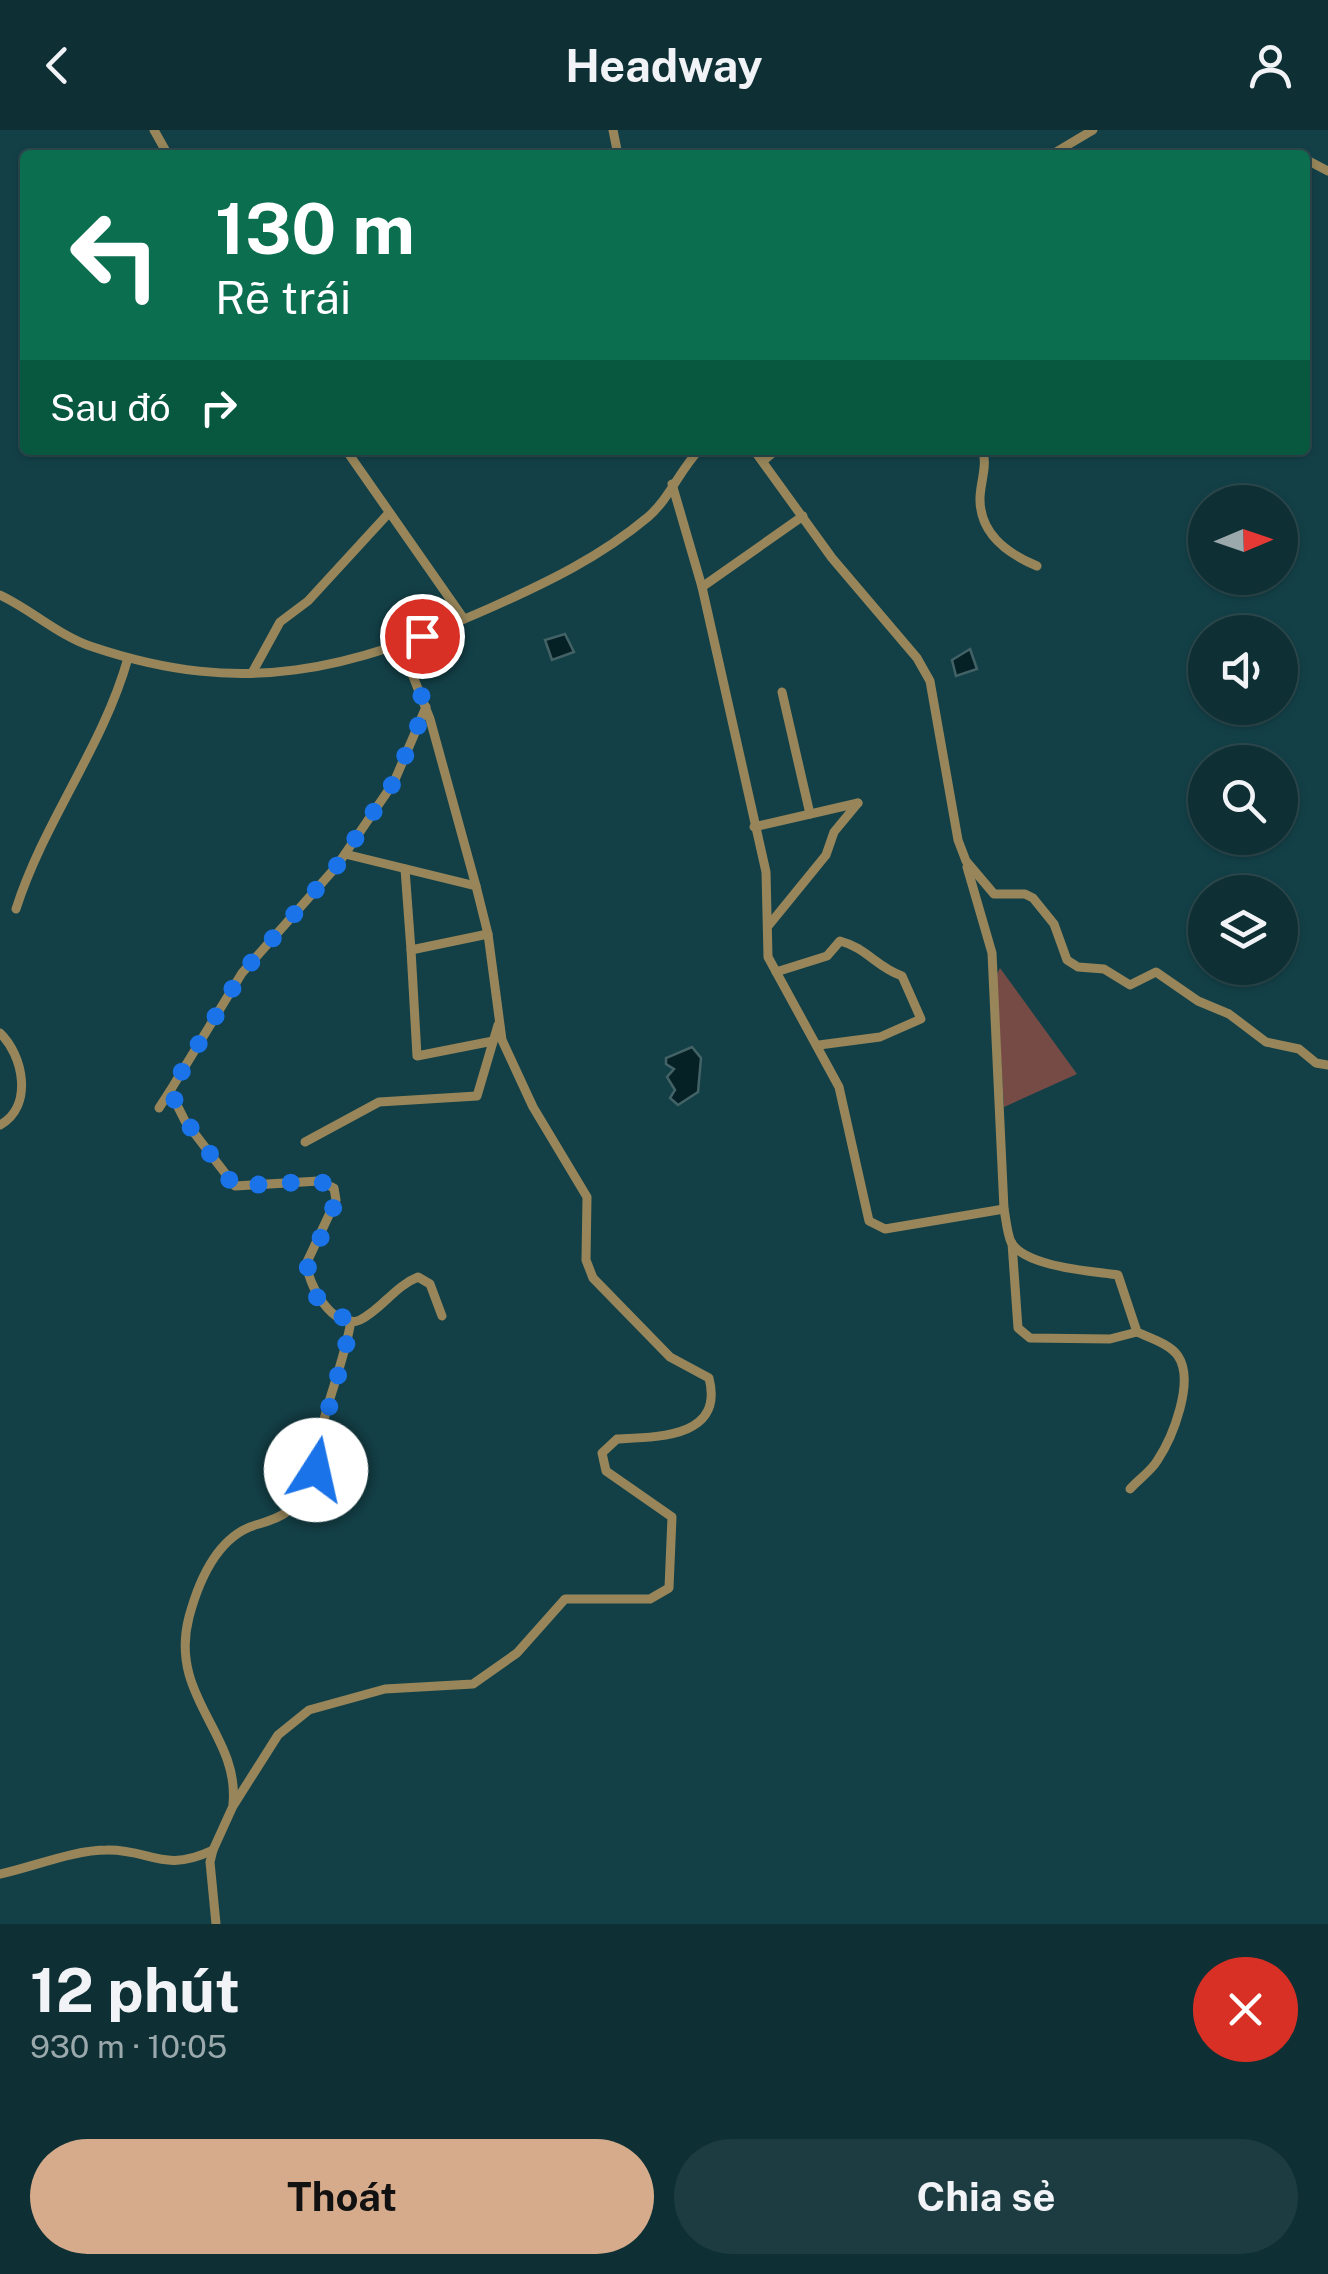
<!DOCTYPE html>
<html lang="vi">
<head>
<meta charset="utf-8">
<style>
	body { margin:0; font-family:"Public Sans",sans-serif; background:#1c3c41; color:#f1f3f6; height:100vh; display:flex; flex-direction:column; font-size:38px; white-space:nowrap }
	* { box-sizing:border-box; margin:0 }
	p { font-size:32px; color:#9ba9ad }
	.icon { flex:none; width:55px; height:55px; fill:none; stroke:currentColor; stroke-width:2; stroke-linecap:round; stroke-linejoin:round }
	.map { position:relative; height:1794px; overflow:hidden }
	.side { display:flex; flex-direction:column; background:#0e3035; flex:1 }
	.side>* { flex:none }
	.guide { position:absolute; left:20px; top:20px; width:1290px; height:305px; border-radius:10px; box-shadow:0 2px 8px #0004,0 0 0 2px #2e4b50; background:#0b6e4f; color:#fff; overflow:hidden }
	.needle { width:65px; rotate:88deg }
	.controls { position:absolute; left:1188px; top:355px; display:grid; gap:20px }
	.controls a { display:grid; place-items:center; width:110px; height:110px; border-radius:50%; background:#0e3035; box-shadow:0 2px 8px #0004,0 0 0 2px #2e4b50; font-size:50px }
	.pin { position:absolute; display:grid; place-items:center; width:85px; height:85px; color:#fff; margin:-42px; border:5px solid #fff; border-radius:50%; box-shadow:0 2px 10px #0007 }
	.me { position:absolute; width:110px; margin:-55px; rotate:10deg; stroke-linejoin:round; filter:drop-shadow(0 0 8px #0008) }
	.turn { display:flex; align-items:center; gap:35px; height:210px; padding:0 30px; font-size:45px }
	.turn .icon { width:130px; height:130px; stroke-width:2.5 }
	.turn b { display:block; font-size:70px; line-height:85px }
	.then { display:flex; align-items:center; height:95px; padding:0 30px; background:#0003; gap:20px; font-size:38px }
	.round { display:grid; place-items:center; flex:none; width:105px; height:105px; border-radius:52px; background:#1c3c41 }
	.summary { display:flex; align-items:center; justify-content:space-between; height:170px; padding:0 30px }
	h1 { font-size:60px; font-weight:700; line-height:75px }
	.cta { display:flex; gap:20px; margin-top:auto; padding:20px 30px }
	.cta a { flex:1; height:115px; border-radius:60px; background:#d6ab8b; color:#111; font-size:40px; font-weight:700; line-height:115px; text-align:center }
	.cta a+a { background:#1c3c41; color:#f1f3f6 }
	header { display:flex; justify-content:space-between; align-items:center; height:130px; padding:0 30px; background:#0e3035; font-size:45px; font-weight:700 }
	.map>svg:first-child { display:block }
	.green { fill:#764b46 }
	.water { fill:#062125; stroke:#436266; stroke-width:2.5 }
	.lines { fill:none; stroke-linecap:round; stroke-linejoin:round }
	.minor { stroke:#98865a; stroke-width:9 }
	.route { stroke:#1a73e8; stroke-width:18; stroke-dasharray:0 32.4 }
</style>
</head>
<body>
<header><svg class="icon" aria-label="back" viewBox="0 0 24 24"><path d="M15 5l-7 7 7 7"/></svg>Headway<svg class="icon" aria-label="person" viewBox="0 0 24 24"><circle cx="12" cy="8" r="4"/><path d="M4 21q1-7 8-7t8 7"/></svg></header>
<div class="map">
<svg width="1328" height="1794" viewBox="0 0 1328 1794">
	<rect width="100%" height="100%" fill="#134047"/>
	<path class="green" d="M 1000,838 L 1077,944 L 1004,977 L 996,846 Z"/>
	<g class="water">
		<path d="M 565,504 L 574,522 L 552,530 L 545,510 Z"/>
		<path d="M 970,519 L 977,539 L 956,546 L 952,530 Z"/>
		<path d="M 692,917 L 701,928 L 698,962 L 678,975 L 670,968 L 675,960 L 667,947 L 674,939 L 666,934 L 666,928 Z"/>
	</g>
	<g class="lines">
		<g class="minor">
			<path d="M 154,0 L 168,25"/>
			<path d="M 613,0 L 618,25"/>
			<path d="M 1051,25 L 1093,0"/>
			<path d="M 1305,29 L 1328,41"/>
			<path d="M 346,320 L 464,489"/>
			<path d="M 754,320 L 832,428 L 917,528 L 930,551 L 958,710 L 966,731 L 994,764 L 1025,764 L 1033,768 L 1054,794 L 1067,830 L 1078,837 L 1104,839 L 1130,855 L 1156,842 L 1198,871 L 1229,884 L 1266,912 L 1299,919 L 1316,933 L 1328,935"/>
			<path d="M 983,320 C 987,337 981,350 980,367 C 979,403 1006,423 1037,436"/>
			<path d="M 763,331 L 776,320"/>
			<path d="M 672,354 L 702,457 L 766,742 L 768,827 L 839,957 L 869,1091 L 885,1099 L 1004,1079"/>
			<path d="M 702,457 L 803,386"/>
			<path d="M 0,465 C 32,480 59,506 93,517 C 245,568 349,540 490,478 C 548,452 600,427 648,387 C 669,369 680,340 699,320"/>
			<path d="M 252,543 L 280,492 L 308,471 L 387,385"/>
			<path d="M 782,562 L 810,684"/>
			<path d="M 426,577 L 394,652 L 336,737 L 242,843 L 170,961 L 185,991 L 235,1056 L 319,1051 L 334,1058 L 336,1070 L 307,1132 C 306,1153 334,1202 360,1190 C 382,1179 395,1156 418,1147 L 430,1154 L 442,1186"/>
			<path d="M 754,697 L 858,673"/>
			<path d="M 345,724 L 476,756"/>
			<path d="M 967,737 L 992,823 L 1004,1079 C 1006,1089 1007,1103 1011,1112 C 1024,1137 1092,1141 1118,1145 L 1137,1202 C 1150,1208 1170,1214 1178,1226 C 1195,1251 1173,1307 1157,1331 C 1151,1341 1138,1350 1130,1359"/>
			<path d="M 405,739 L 411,820 L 488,804"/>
			<path d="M 16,779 C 44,691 103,617 128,528"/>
			<path d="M 769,795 L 826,725 L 834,702 L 858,673"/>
			<path d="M 411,820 L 417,926 L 493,911"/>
			<path d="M 776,842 L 827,826 L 840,811 C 867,818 876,837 902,846 L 921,889 L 880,907 L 819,915"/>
			<path d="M 0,903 C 23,925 34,976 0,995"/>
			<path d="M 159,978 L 170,961"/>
			<path d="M 305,1012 L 379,972 L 477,966 L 498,895"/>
			<path d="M 1012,1113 L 1018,1198 L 1030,1208 L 1110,1209 L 1137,1202"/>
			<path d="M 233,1674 C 240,1604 168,1567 189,1487 C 199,1450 219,1404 259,1394 C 277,1389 291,1382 303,1367 C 317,1349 315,1329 319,1309 C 328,1268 344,1232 351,1191"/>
			<path d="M 0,1744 C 33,1737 73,1720 107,1720 C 150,1719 163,1744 213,1720"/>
			<path d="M 216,1794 L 210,1732 L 213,1720 L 233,1676 L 278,1605 L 309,1580 L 385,1559 L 473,1554 L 517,1523 L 565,1469 L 650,1469 L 669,1458 L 672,1387 L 606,1341 L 602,1323 L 617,1309 C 660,1307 724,1307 709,1248 L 670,1227 L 593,1148 L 586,1130 L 587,1067 L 533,977 L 502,910 L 488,804 L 476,756 L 430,589 L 401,516"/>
		</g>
	</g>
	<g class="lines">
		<path class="route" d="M 316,1340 C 322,1289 342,1242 351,1192 C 259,1142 342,1113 334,1058 L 319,1051 L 234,1056 L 185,990 L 170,961 L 242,843 L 336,737 L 394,652 L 426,577 L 401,516 L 422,506"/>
	</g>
</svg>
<div class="controls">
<a><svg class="needle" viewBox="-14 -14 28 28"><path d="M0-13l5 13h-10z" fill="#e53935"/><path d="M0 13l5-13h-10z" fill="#9ba9ad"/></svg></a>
<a><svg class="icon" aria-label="sound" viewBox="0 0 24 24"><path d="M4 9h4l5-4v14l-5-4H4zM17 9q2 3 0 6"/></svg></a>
<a><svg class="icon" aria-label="search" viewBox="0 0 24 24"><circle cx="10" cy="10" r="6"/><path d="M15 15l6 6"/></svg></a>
<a><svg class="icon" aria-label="layers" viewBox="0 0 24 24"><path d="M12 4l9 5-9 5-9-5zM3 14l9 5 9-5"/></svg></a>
</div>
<div class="pin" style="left:422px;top:506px;background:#d93025"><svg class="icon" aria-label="arrive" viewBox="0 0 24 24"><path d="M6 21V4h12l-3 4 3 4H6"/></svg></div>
<svg class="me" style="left:316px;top:1340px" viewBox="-20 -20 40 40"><circle r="19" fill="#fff"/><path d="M0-13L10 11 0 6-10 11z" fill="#1a73e8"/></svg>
<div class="guide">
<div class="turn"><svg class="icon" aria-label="left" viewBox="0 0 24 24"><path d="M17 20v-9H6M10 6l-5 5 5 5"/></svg><div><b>130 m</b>Rẽ trái</div></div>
<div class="then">Sau đó<svg class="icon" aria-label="right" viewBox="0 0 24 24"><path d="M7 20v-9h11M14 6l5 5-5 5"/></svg></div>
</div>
</div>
<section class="side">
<div class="summary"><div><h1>12 phút</h1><p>930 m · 10:05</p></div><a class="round" style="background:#d93025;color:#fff"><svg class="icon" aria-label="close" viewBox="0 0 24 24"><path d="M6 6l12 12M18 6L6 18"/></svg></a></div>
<div class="cta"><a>Thoát</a><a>Chia sẻ</a></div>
</section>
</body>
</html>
